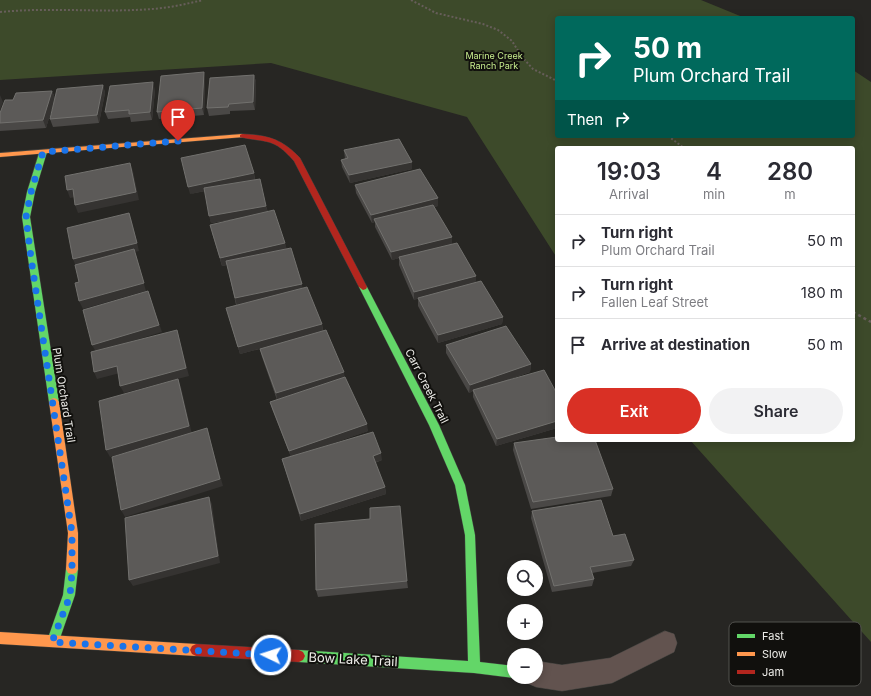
<!DOCTYPE html>
<html lang="en">
<head>
<meta charset="utf-8">
<style>
	body { margin:0; font-family:Inter,sans-serif; background:#f2f2f3; color:#2b2b33; height:100vh; display:flex; flex-direction:column; font-size:15px; white-space:nowrap }
	* { box-sizing:border-box; margin:0 }
	p { font-size:13px; color:#7c7c81 }
	.icon { flex:none; width:22px; height:22px; fill:none; stroke:currentColor; stroke-width:2; stroke-linecap:round; stroke-linejoin:round }
	.map { position:relative; flex:1; overflow:hidden }
	.side { position:absolute; left:555px; top:146px; width:300px; height:296px; display:flex; flex-direction:column; background:#fff; border-radius:4px; box-shadow:0 2px 10px #0003 }
	.side>* { flex:none }
	.guide { position:absolute; left:555px; top:16px; width:300px; height:122px; border-radius:4px; box-shadow:0 2px 10px #0003; background:#00695c; color:#fff; overflow:hidden }
	.controls { position:absolute; left:507px; top:560px; display:grid; gap:8px }
	.controls a { display:grid; place-items:center; width:36px; height:36px; border-radius:50%; background:#fff; box-shadow:0 2px 10px #0003; font-size:20px }
	.pin { position:absolute; display:grid; place-items:center; width:34px; height:34px; color:#fff; margin:-41px -17px; border-radius:50% 50% 50% 0; rotate:-45deg; box-shadow:0 0 4px #0007 }
	.pin .icon { rotate:45deg }
	.me { position:absolute; width:44px; margin:-22px; rotate:274deg; stroke-linejoin:round; filter:drop-shadow(0 0 3px #0008) }
	.turn { display:flex; align-items:center; gap:14px; height:84px; padding:0 12px; font-size:18px }
	.turn .icon { width:52px; height:52px; stroke-width:2.5 }
	.turn b { display:block; font-size:28px; line-height:34px }
	.then { display:flex; align-items:center; height:38px; padding:0 12px; background:#0003; gap:8px; font-size:15px }
	.eta { display:flex; justify-content:space-evenly; align-items:center; height:68px; text-align:center }
	.eta b { font-size:24px; font-weight:600; line-height:28px }
	.action { display:flex; gap:8px; margin-top:auto; padding:8px 12px }
	.action a { flex:1; height:46px; border-radius:24px; background:#d93025; color:#fff; font-size:16px; font-weight:600; line-height:46px; text-align:center }
	.action a+a { background:#f2f2f3; color:#2b2b33 }
	ul { padding:0; list-style:none }
	li { display:flex; align-items:center; gap:12px; height:52px; padding:0 12px; border-top:1px solid #e1e1e2 }
	li div { flex:1 }
	li b { display:block; font-size:15px }
	li em { font-style:normal }
	.map>svg:first-child { display:block }
	.green { fill:#3d4a2a }
	.lines { fill:none; stroke-linecap:round; stroke-linejoin:round }
	.street-casing { stroke:#42423f; stroke-width:1 }
	.fast-casing { stroke:#42423f; stroke-width:1 }
	.slow-casing { stroke:#42423f; stroke-width:1 }
	.jam-casing { stroke:#42423f; stroke-width:1 }
	.path-far1 { stroke:#675e5a; stroke-width:2; stroke-dasharray:2 2; stroke-linecap:butt }
	.path { stroke:#675e5a; stroke-width:2.5; stroke-dasharray:3 3; stroke-linecap:butt }
	.street { fill:#62534f; fill-rule:evenodd }
	.fast { fill:#63d668; fill-rule:evenodd }
	.slow { fill:#ff974d; fill-rule:evenodd }
	.jam { fill:#b3261e; fill-rule:evenodd }
	.wall { fill:#4a4846 }
	.shaded-wall { fill:#353331 }
	.building { fill:#5c5a58; stroke:#72716e }
	.route { stroke:#1a73e8; stroke-width:7; stroke-dasharray:0 12.6 }
	.labels { text-anchor:middle; stroke-width:4; stroke-linejoin:round; paint-order:stroke }
	.far-park-label { font-size:9px; fill:#c8ee8e; stroke:#11100d }
	.street-label { font-size:11px; fill:#edece8; stroke:#11100d }
	.near-street-label { font-size:13px; fill:#edece8; stroke:#11100d }
	.key { fill:#11100d; stroke:#53524f; stroke-width:1 }
	.key-label { font-size:11px; fill:#edece8 }
</style>
</head>
<body>
<div class="map">
<svg width="871" height="696" viewBox="0 0 871 696">
	<rect width="100%" height="100%" fill="#272623"/>
	<path class="green" d="M 0,0 L 701,0 L 745,18 L 557,18 L 557,136 L 853,136 L 853,70 L 871,82 L 871,642 L 690,440 L 853,440 L 853,148 L 557,148 L 557,258 L 467,117 L 271,63 L 0,80 Z"/>
	<g class="lines">
		<g class="street-casing">
			<path id="street" d="M 665,631 L 674,634 L 677,643 L 674,652 L 612,683 L 562,691 L 536,687 L 527,683 L 525,677 L 536,677 L 536,661 L 562,665 L 610,658 Z"/>
		</g>
		<g class="fast-casing">
			<g id="fast">
				<path d="M 40,150 L 46,150 L 47,152 L 35,192 L 30,217 L 59,402 L 57,405 L 51,405 L 49,402 L 22,217 L 27,192 Z"/>
				<path d="M 363,284 L 367,287 L 439,425 L 465,485 L 475,535 L 480,662 L 514,666 L 514,677 L 516,677 L 514,678 L 474,673 L 299,662 L 295,660 L 293,656 L 295,652 L 299,650 L 468,661 L 465,535 L 455,485 L 429,425 L 359,287 Z"/>
				<path d="M 72,564 L 76,565 L 78,569 L 75,595 L 59,641 L 57,645 L 53,647 L 49,645 L 47,641 L 63,595 L 66,569 L 68,565 Z"/>
			</g>
		</g>
		<g class="slow-casing">
			<g id="slow">
				<path d="M 242,134 L 244,135 L 244,137 L 0,157 L 0,153 Z"/>
				<path d="M 54,398 L 57,399 L 59,402 L 78,533 L 78,569 L 76,573 L 72,574 L 68,573 L 66,569 L 68,533 L 49,402 L 51,399 Z"/>
				<path d="M 0,632 L 196,644 L 200,646 L 202,650 L 200,654 L 196,656 L 0,644 Z"/>
			</g>
		</g>
		<g class="jam-casing">
			<g id="jam">
				<path d="M 242,134 C 268,135 282,139 300,158 L 367,287 L 366,289 L 363,290 L 359,287 L 294,161 C 273,137 267,143 240,137 L 240,135 Z"/>
				<path d="M 196,644 L 299,650 L 303,652 L 305,656 L 303,660 L 299,662 L 196,656 L 192,654 L 190,650 L 192,646 Z"/>
			</g>
		</g>
		<g class="path-far1">
			<path d="M 411,0 L 436,13 L 483,24 L 498,30 L 512,41 L 522,57 L 533,69 L 557,81"/>
			<path d="M 0,12 C 51,7 101,13 152,9 C 169,8 186,4 203,0"/>
			<path d="M 668,136 L 684,148"/>
		</g>
		<path class="path" d="M 853,312 L 871,322"/>
		<use href="#street" class="street"/>
		<use href="#fast" class="fast"/>
		<use href="#slow" class="slow"/>
		<use href="#jam" class="jam"/>
	</g>
	<g class="wall">
		<path d="M 254,75 L 256,82 L 255,110 L 230,111 L 230,114 L 209,116 L 207,108 Z"/>
		<path d="M 205,80 L 204,115 L 159,119 L 157,112 Z"/>
		<path d="M 103,85 L 105,93 L 99,123 L 53,127 L 50,119 Z"/>
		<path d="M 155,90 L 152,120 L 131,122 L 130,117 L 108,119 L 105,112 Z"/>
		<path d="M 52,91 L 55,98 L 46,128 L 0,131 L 0,113 L 13,100 Z"/>
		<path d="M 344,150 L 412,169 L 350,183 L 342,167 L 341,160 L 345,159 Z"/>
		<path d="M 254,173 L 255,179 L 266,206 L 268,212 L 285,243 L 286,249 L 302,284 L 302,288 L 322,324 L 323,330 L 345,378 L 368,431 L 312,450 L 382,460 L 375,463 L 385,487 L 386,494 L 301,521 L 282,459 L 291,457 L 272,409 L 270,402 L 277,400 L 262,357 L 260,349 L 271,346 L 240,354 L 226,308 L 236,305 L 227,265 L 222,266 L 212,233 L 237,219 L 211,223 L 205,191 L 190,194 Z"/>
		<path d="M 355,185 L 438,206 L 434,207 L 452,244 L 476,282 L 503,317 L 502,324 L 438,343 L 418,306 L 418,298 L 414,300 L 399,265 L 399,258 L 392,260 L 375,227 L 375,222 L 372,223 L 356,193 Z"/>
		<path d="M 446,345 L 531,364 L 530,372 L 502,382 L 557,392 L 557,428 L 496,446 L 473,397 L 473,391 L 469,393 L 446,353 Z"/>
		<path d="M 514,443 L 613,489 L 611,496 L 531,509 L 513,450 Z"/>
		<path d="M 532,511 L 634,560 L 631,566 L 592,573 L 594,579 L 592,586 L 552,592 L 531,518 Z"/>
		<path d="M 407,581 L 408,588 L 318,597 L 316,590 Z"/>
	</g>
	<g class="shaded-wall">
		<path d="M 204,72 L 205,80 L 204,115 L 202,108 Z"/>
		<path d="M 254,75 L 256,82 L 255,110 L 253,102 Z"/>
		<path d="M 153,82 L 155,90 L 152,120 L 150,112 Z"/>
		<path d="M 103,85 L 105,93 L 99,123 L 97,115 Z"/>
		<path d="M 52,91 L 55,98 L 46,128 L 43,120 Z"/>
		<path d="M 0,95 L 3,102 L 0,110 Z"/>
		<path d="M 412,162 L 412,169 L 350,183 L 349,175 Z"/>
		<path d="M 130,163 L 133,171 L 139,200 L 78,213 L 75,205 Z"/>
		<path d="M 254,173 L 255,181 L 190,194 L 188,187 Z"/>
		<path d="M 73,189 L 76,197 L 70,198 L 67,190 Z"/>
		<path d="M 438,198 L 438,206 L 376,222 L 374,219 L 375,222 L 372,223 L 371,215 Z"/>
		<path d="M 266,206 L 268,213 L 211,223 L 209,216 Z"/>
		<path d="M 129,213 L 132,221 L 139,251 L 135,252 L 146,291 L 83,309 L 79,301 L 144,283 L 76,267 L 73,259 Z"/>
		<path d="M 452,237 L 452,244 L 392,260 L 391,252 Z"/>
		<path d="M 285,243 L 287,250 L 222,266 L 220,258 Z"/>
		<path d="M 476,276 L 476,284 L 414,300 L 414,292 Z"/>
		<path d="M 302,284 L 303,291 L 237,306 L 235,298 Z"/>
		<path d="M 148,291 L 162,332 L 96,352 L 92,345 Z"/>
		<path d="M 503,317 L 502,324 L 438,343 L 438,335 Z"/>
		<path d="M 322,324 L 323,332 L 240,354 L 238,347 Z"/>
		<path d="M 177,330 L 179,337 L 189,376 L 124,393 L 120,386 Z"/>
		<path d="M 531,364 L 530,372 L 474,391 L 473,390 L 473,391 L 469,393 L 470,385 Z"/>
		<path d="M 117,366 L 120,373 L 97,379 L 94,372 Z"/>
		<path d="M 344,372 L 345,379 L 277,400 L 276,393 Z"/>
		<path d="M 178,379 L 181,387 L 192,434 L 110,457 L 106,450 Z"/>
		<path d="M 557,421 L 557,428 L 496,446 L 497,439 Z"/>
		<path d="M 367,424 L 368,431 L 291,458 L 289,451 Z"/>
		<path d="M 207,428 L 209,435 L 223,486 L 125,517 L 121,510 Z"/>
		<path d="M 381,453 L 382,460 L 373,463 L 373,456 Z"/>
		<path d="M 385,487 L 386,494 L 301,521 L 300,514 Z"/>
		<path d="M 209,497 L 212,504 L 220,563 L 133,586 L 129,580 Z"/>
	</g>
	<g class="building">
		<path d="M 204,72 L 202,108 L 157,112 L 161,76 Z"/>
		<path d="M 254,75 L 253,102 L 229,104 L 228,107 L 207,108 L 210,78 Z"/>
		<path d="M 153,82 L 150,112 L 129,114 L 129,110 L 105,112 L 110,86 Z"/>
		<path d="M 103,85 L 97,115 L 50,119 L 57,89 Z"/>
		<path d="M 52,91 L 43,120 L 0,123 L 0,113 L 5,100 L 13,100 L 16,93 Z"/>
		<path d="M 399,139 L 412,162 L 349,175 L 341,160 L 348,158 L 344,150 Z"/>
		<path d="M 245,145 L 254,173 L 188,187 L 181,158 Z"/>
		<path d="M 130,163 L 136,192 L 75,205 L 73,189 L 67,190 L 65,176 Z"/>
		<path d="M 420,169 L 438,198 L 371,215 L 355,185 Z"/>
		<path d="M 260,179 L 266,206 L 209,216 L 204,188 Z"/>
		<path d="M 433,205 L 452,237 L 391,252 L 374,219 Z"/>
		<path d="M 274,210 L 285,243 L 220,258 L 210,225 Z"/>
		<path d="M 129,213 L 137,243 L 73,259 L 67,228 Z"/>
		<path d="M 457,243 L 476,276 L 414,292 L 399,257 Z"/>
		<path d="M 291,248 L 302,284 L 235,298 L 226,261 Z"/>
		<path d="M 134,249 L 144,283 L 79,301 L 75,283 L 79,282 L 75,265 Z"/>
		<path d="M 481,281 L 503,317 L 438,335 L 418,298 Z"/>
		<path d="M 307,287 L 322,324 L 238,347 L 226,308 Z"/>
		<path d="M 148,291 L 159,325 L 92,345 L 83,310 Z"/>
		<path d="M 506,326 L 531,364 L 470,385 L 446,345 Z"/>
		<path d="M 177,330 L 186,368 L 120,386 L 117,366 L 94,372 L 91,352 Z"/>
		<path d="M 326,330 L 344,372 L 276,393 L 260,349 Z"/>
		<path d="M 544,370 L 556,392 L 557,392 L 557,421 L 497,439 L 473,390 Z"/>
		<path d="M 345,377 L 367,424 L 289,451 L 270,402 Z"/>
		<path d="M 178,379 L 189,426 L 106,450 L 99,401 Z"/>
		<path d="M 207,428 L 220,479 L 121,510 L 112,457 Z"/>
		<path d="M 373,432 L 381,453 L 373,456 L 385,487 L 300,514 L 282,459 Z"/>
		<path d="M 557,437 L 557,440 L 595,440 L 613,489 L 533,502 L 514,443 Z"/>
		<path d="M 209,497 L 218,556 L 129,580 L 125,518 Z"/>
		<path d="M 601,500 L 613,536 L 625,534 L 634,560 L 590,567 L 594,579 L 554,586 L 532,511 Z"/>
		<path d="M 400,506 L 407,581 L 316,590 L 315,524 L 370,519 L 370,508 Z"/>
	</g>
	<g class="lines">
		<path class="route" d="M 178,141 L 43,152 L 31,192 L 26,217 L 31,258 L 72,533 L 72,571 L 70,596 L 52,642 L 271,655"/>
	</g>
	<g class="labels">
		<g class="far-park-label">
			<text x="494" y="59">Marine Creek<tspan x="494" dy="10">Ranch Park</tspan></text>
		</g>
		<g class="street-label">
			<text transform="translate(427 386) rotate(63)" y="4">Carr Creek Trail</text>
			<text transform="translate(64 395) rotate(81)" y="4">Plum Orchard Trail</text>
		</g>
		<g class="near-street-label">
			<text transform="translate(353 659) rotate(3)" y="5">Bow Lake Trail</text>
		</g>
	</g>
	<rect x="729" y="622" width="132" height="64" rx="6" class="key"/>
	<rect x="737" y="634" width="18" height="4" fill="#63d668"/>
	<rect x="737" y="652" width="18" height="4" fill="#ff974d"/>
	<rect x="737" y="670" width="18" height="4" fill="#b3261e"/>
	<g class="key-label">
		<text x="762" y="640">Fast</text>
		<text x="762" y="658">Slow</text>
		<text x="762" y="676">Jam</text>
	</g>
</svg>
<div class="controls">
<a><svg class="icon" aria-label="search" viewBox="0 0 24 24"><circle cx="10" cy="10" r="6"/><path d="M15 15l6 6"/></svg></a>
<a>+</a>
<a>−</a>
</div>
<div class="pin" style="left:178px;top:141px;background:#d93025"><svg class="icon" aria-label="arrive" viewBox="0 0 24 24"><path d="M6 21V4h12l-3 4 3 4H6"/></svg></div>
<svg class="me" style="left:271px;top:655px" viewBox="-20 -20 40 40"><circle r="17" fill="#1a73e8" stroke="#fff" stroke-width="3"/><path d="M0-11L8 9 0 5-8 9z" fill="#fff"/></svg>
<div class="guide">
<div class="turn"><svg class="icon" aria-label="right" viewBox="0 0 24 24"><path d="M7 20v-9h11M14 6l5 5-5 5"/></svg><div><b>50 m</b>Plum Orchard Trail</div></div>
<div class="then">Then<svg class="icon" aria-label="right" viewBox="0 0 24 24"><path d="M7 20v-9h11M14 6l5 5-5 5"/></svg></div>
</div>
<section class="side">
<div class="eta">
<div><b>19:03</b><p>Arrival</p></div>
<div><b>4</b><p>min</p></div>
<div><b>280</b><p>m</p></div>
</div>
<ul>
<li><svg class="icon" aria-label="right" viewBox="0 0 24 24"><path d="M7 20v-9h11M14 6l5 5-5 5"/></svg><div><b>Turn right</b><p>Plum Orchard Trail</p></div><em>50 m</em></li>
<li><svg class="icon" aria-label="right" viewBox="0 0 24 24"><path d="M7 20v-9h11M14 6l5 5-5 5"/></svg><div><b>Turn right</b><p>Fallen Leaf Street</p></div><em>180 m</em></li>
<li><svg class="icon" aria-label="arrive" viewBox="0 0 24 24"><path d="M6 21V4h12l-3 4 3 4H6"/></svg><div><b>Arrive at destination</b></div><em>50 m</em></li>
</ul>
<div class="action"><a>Exit</a><a>Share</a></div>
</section>
</div>
</body>
</html>
